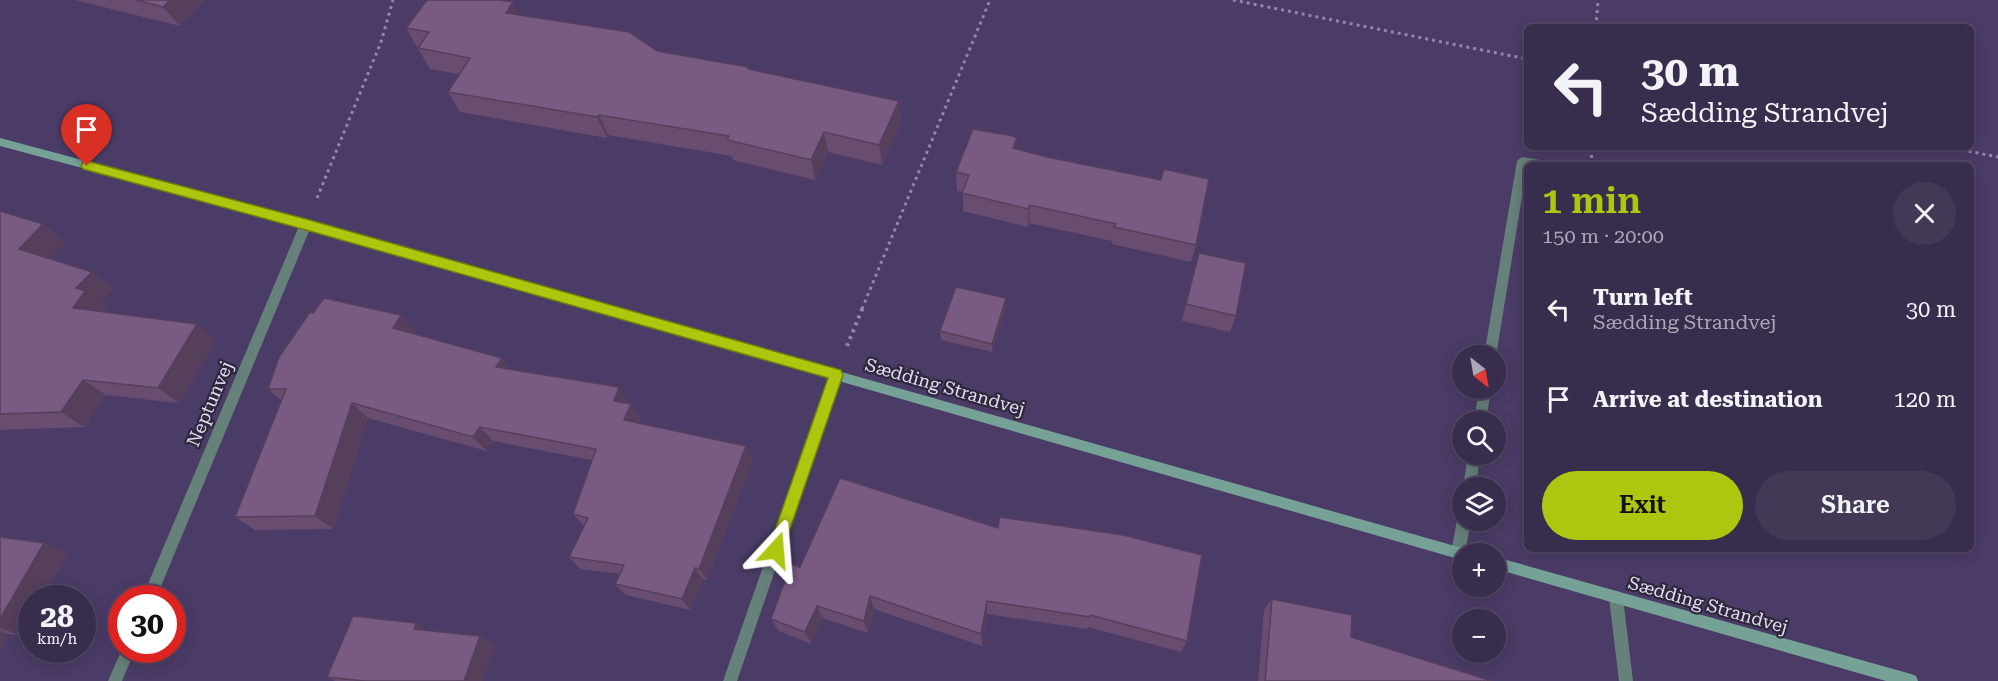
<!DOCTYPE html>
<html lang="en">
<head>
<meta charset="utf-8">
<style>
	body { margin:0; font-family:"Roboto Serif",serif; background:#433957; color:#f1f3f6; height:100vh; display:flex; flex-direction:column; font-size:22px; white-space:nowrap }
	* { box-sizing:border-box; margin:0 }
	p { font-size:20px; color:#aba8b6 }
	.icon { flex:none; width:33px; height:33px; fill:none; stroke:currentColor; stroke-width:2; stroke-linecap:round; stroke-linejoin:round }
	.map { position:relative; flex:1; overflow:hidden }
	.drawer { position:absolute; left:1524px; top:162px; width:450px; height:390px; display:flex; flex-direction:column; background:#382d4d; border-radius:9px; box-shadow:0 3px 15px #0003,0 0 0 2px #524965 }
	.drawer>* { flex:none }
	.hud { position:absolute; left:1524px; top:24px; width:450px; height:126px; border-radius:9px; box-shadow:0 3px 15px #0003,0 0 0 2px #524965; background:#382d4d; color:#f1f3f6; overflow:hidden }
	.needle { width:39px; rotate:149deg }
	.controls { position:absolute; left:1452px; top:345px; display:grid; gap:12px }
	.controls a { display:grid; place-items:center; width:54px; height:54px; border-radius:50%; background:#382d4d; box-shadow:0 3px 15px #0003,0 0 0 2px #524965; font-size:30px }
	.speed { position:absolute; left:18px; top:585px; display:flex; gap:12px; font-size:30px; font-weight:700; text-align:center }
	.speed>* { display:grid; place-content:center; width:78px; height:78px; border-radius:50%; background:#382d4d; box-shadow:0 3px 15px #0003,0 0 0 2px #524965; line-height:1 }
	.speed small { font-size:15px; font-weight:400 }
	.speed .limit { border:9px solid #d22; background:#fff; color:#111 }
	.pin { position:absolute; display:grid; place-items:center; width:51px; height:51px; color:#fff; margin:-62px -26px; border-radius:50% 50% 50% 0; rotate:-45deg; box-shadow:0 0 6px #0007 }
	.pin .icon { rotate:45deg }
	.me { position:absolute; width:66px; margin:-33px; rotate:19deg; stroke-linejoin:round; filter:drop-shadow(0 0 4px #0008) }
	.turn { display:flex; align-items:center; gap:21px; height:126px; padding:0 18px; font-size:27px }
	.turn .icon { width:78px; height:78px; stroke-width:2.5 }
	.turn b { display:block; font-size:42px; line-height:51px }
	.round { display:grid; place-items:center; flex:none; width:63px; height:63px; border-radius:32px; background:#433957 }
	.overview { display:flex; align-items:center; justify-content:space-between; height:102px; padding:0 18px }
	h1 { font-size:36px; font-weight:600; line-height:45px; color:#adc60f }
	.primary-button { display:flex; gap:12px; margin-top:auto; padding:12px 18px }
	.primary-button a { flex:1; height:69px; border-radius:36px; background:#adc60f; color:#111; font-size:24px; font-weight:600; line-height:69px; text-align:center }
	.primary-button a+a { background:#433957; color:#f1f3f6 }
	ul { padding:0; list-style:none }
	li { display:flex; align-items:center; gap:18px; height:90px; padding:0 18px }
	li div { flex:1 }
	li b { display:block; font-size:22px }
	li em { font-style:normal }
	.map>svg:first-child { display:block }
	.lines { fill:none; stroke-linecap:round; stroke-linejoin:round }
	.path-far1 { stroke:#9286a9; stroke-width:3; stroke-dasharray:3 4; stroke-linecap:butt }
	.path { stroke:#9286a9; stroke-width:4; stroke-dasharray:3 4.5; stroke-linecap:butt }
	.lane { fill:#66817a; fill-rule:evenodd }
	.street { fill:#66817a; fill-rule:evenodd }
	.secondary { fill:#76a197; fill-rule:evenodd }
	.wall { fill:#684d70 }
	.shaded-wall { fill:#553f5b }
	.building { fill:#795a82; stroke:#553f5b; stroke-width:1.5 }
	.route { fill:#adc60f; stroke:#70810a; stroke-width:1.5 }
	.labels { text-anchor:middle; stroke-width:4.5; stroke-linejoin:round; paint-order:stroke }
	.street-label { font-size:18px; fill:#e3dbf5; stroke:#2e283b }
</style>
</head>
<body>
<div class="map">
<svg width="1998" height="681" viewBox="0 0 1998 681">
	<rect width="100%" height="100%" fill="#4b3c67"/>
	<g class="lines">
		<g class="path-far1">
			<path d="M 1233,0 L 1527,59"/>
			<path d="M 1596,27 L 1598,0"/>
			<path d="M 1948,147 L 1998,157"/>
			<path d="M 1591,165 L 1592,147"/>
			<path d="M 317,198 L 381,42 L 393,0"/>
			<path d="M 862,309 L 990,0"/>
		</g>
		<path class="path" d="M 847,346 L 863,307"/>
		<g class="lane">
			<path d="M 1522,157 L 1545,161 L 1550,165 L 1527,166 L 1496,356 L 1484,356 L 1517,161 Z"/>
			<path d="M 1479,388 L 1491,388 L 1486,422 L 1474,422 Z"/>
			<path d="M 1468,454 L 1480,454 L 1476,488 L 1463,488 Z"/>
			<path d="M 1462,514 L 1462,520 L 1471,520 L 1465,553 L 1462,554 L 1462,558 L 1458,559 L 1453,558 L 1451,553 L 1457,520 L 1459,516 Z"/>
		</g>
		<g class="street">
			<path d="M 306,220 L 312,224 L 156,598 L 142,598 L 300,224 Z"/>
			<path d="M 836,370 L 840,371 L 842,375 L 737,681 L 723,681 L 830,375 L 832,371 Z"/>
			<path d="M 1616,591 L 1621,593 L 1623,598 L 1633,681 L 1619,681 L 1609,598 L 1611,593 Z"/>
			<path d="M 122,649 L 135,650 L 122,681 L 108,681 Z"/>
		</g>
		<g class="secondary">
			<path d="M 0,138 L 306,220 L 1462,548 L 1467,549 L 1468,554 L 1462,554 L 1462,560 L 306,228 L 0,146 Z"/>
			<path d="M 1496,557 L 1911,674 L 1916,676 L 1918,681 L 1886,681 L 1496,569 Z"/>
		</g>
	</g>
	<g class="wall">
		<path d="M 75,0 L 205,0 L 180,26 Z"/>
		<path d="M 519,15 L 657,51 L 749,69 L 899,101 L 901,122 L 882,165 L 828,152 L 815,180 L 733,160 L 732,156 L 608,135 L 607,138 L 460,112 L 448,92 L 459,74 L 430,69 L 406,28 Z"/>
		<path d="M 1017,149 L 1196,245 L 1191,262 L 1112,244 L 1112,241 L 1029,223 L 1028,227 L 963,211 L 963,192 L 957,191 L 956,172 Z"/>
		<path d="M 0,211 L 43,224 L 65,242 L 49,258 L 92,272 L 113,289 L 100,303 L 107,308 L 103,312 L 216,340 L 179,403 L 106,395 L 84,427 L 0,430 Z"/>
		<path d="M 1194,270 L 1236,316 L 1230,332 L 1182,321 Z"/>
		<path d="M 1006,307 L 992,352 L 941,340 L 940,331 Z"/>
		<path d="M 415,331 L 413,334 L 510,369 L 629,402 L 628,403 L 631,404 L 640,418 L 638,423 L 746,446 L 753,460 L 707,580 L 703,579 L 690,610 L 626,595 L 615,584 L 620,574 L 580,569 L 569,557 L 584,526 L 573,514 L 592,460 L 493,441 L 487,451 L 368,418 L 333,529 L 255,530 L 235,517 L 282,401 L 268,389 Z"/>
		<path d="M 840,478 L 1187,641 L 1181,652 L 1088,627 L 1087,629 L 987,614 L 982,646 L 874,609 L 868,633 L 823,618 L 811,644 L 779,631 L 771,619 L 800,567 Z"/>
		<path d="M 0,537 L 44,543 L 67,553 L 21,635 L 8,634 L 0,651 Z"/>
		<path d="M 1272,599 L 1351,637 L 1492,681 L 1258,681 L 1264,610 Z"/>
		<path d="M 428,630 L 495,646 L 483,681 L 335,681 L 327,677 Z"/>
	</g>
	<g class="shaded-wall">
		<path d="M 170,0 L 205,0 L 180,26 L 163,7 Z"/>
		<path d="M 513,2 L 523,24 L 506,13 Z"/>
		<path d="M 899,101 L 901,122 L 882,165 L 879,145 Z"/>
		<path d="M 599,115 L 608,135 L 607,138 L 597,117 Z"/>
		<path d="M 824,132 L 828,152 L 815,180 L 811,160 Z"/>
		<path d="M 1017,138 L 1016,157 L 1013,148 Z"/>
		<path d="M 1030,205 L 1029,223 L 1028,227 L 1028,209 Z"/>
		<path d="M 43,224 L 65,242 L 42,266 L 19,249 Z"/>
		<path d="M 92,272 L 113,289 L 100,303 L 107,308 L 95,325 L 73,308 L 76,288 Z"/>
		<path d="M 1006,298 L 1006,307 L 992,352 L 992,344 Z"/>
		<path d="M 401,315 L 415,331 L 407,344 L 393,328 Z"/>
		<path d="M 197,324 L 216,340 L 179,403 L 158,388 Z"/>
		<path d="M 502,358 L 514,373 L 496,367 Z"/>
		<path d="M 83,380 L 106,395 L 84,427 L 61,412 Z"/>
		<path d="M 619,387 L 629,402 L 624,415 L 614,401 Z"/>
		<path d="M 352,403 L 368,418 L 333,529 L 315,516 Z"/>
		<path d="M 631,404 L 640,418 L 633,434 L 624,420 Z"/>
		<path d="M 480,427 L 493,441 L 487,451 L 473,437 Z"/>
		<path d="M 746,446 L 753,460 L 707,580 L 699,569 Z"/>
		<path d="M 44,543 L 67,553 L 41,598 L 32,598 L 32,616 L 21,635 L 0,628 L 0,619 Z"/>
		<path d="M 695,568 L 703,579 L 690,610 L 682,599 Z"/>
		<path d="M 870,596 L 874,609 L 868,633 L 864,621 Z"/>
		<path d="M 987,601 L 987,614 L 982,646 L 981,634 Z"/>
		<path d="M 817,606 L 823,618 L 811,644 L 805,632 Z"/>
		<path d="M 416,623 L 433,633 L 414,629 Z"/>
		<path d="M 0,631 L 8,634 L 0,651 Z"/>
		<path d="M 480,636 L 495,646 L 483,681 L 464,681 Z"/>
	</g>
	<g class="building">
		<path d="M 136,0 L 170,0 L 163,7 Z"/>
		<path d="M 427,0 L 498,0 L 513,2 L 506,13 L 629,32 L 657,51 L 748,67 L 748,69 L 899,101 L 879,145 L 824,132 L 811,160 L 727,140 L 729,136 L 599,115 L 597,117 L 448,92 L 470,58 L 418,48 L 429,32 L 406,28 Z"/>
		<path d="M 973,129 L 1013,136 L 1017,138 L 1013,148 L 1047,157 L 1161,180 L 1164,169 L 1209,179 L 1196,245 L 1114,227 L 1116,224 L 1030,205 L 1028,209 L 962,193 L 969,175 L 956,172 Z"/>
		<path d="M 0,211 L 43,224 L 19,249 L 92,272 L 76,288 L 85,291 L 73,308 L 197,324 L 158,388 L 83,380 L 61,412 L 0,414 Z"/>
		<path d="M 1199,253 L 1246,263 L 1236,316 L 1186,304 Z"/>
		<path d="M 956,287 L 1006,298 L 992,344 L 940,331 Z"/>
		<path d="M 324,298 L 401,315 L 393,328 L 502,358 L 496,367 L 619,387 L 614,401 L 631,404 L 624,420 L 746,446 L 699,569 L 695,568 L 682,599 L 615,584 L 624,565 L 569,557 L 588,518 L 573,514 L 596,449 L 480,427 L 473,437 L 352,403 L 315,516 L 235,517 L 286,389 L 268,389 L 279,357 L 310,312 L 313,313 Z"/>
		<path d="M 840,478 L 998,528 L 1000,517 L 1123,535 L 1202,555 L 1187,641 L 1090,615 L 1090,617 L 987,601 L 981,634 L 870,596 L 864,621 L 817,606 L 805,632 L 771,619 L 791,564 L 800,567 Z"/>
		<path d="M 0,537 L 44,543 L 0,619 Z"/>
		<path d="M 1272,599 L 1352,615 L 1351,637 L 1492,681 L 1265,681 Z"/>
		<path d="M 353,616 L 416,623 L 414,629 L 480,636 L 464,681 L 364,681 L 327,677 Z"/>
	</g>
	<path class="route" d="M 87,161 L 306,219 L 841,370 L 843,375 L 781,555 L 776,557 L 770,555 L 768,550 L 828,378 L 306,230 L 83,169 L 81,166 L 83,162 Z"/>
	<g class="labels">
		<g class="street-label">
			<text transform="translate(945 387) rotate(16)" y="6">Sædding Strandvej</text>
			<text transform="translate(210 404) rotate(-67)" y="6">Neptunvej</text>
			<text transform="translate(1708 605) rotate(16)" y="6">Sædding Strandvej</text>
		</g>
	</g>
</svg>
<div class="controls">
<a><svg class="needle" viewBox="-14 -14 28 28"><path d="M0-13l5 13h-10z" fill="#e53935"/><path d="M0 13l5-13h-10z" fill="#aba8b6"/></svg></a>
<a><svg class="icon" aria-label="search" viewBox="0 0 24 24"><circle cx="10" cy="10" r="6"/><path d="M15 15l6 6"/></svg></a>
<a><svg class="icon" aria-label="layers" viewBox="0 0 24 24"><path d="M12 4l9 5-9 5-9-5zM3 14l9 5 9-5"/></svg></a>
<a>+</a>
<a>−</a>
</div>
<div class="speed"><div>28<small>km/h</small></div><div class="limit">30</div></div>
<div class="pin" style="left:87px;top:166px;background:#d93025"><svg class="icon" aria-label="arrive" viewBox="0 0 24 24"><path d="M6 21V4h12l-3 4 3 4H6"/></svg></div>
<svg class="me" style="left:776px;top:550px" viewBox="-20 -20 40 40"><path d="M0-17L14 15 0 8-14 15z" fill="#adc60f" stroke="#fff" stroke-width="4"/></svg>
<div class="hud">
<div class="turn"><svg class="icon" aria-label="left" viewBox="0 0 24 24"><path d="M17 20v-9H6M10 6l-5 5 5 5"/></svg><div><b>30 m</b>Sædding Strandvej</div></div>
</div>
<section class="drawer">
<div class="overview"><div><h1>1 min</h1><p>150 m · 20:00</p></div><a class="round"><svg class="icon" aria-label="close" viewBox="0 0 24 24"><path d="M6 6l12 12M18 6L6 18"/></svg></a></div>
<ul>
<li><svg class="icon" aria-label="left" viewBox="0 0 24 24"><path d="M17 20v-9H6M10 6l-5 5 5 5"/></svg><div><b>Turn left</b><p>Sædding Strandvej</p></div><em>30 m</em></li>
<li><svg class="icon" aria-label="arrive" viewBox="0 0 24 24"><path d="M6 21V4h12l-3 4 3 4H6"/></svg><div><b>Arrive at destination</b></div><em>120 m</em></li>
</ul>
<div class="primary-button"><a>Exit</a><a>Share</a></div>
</section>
</div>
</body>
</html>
